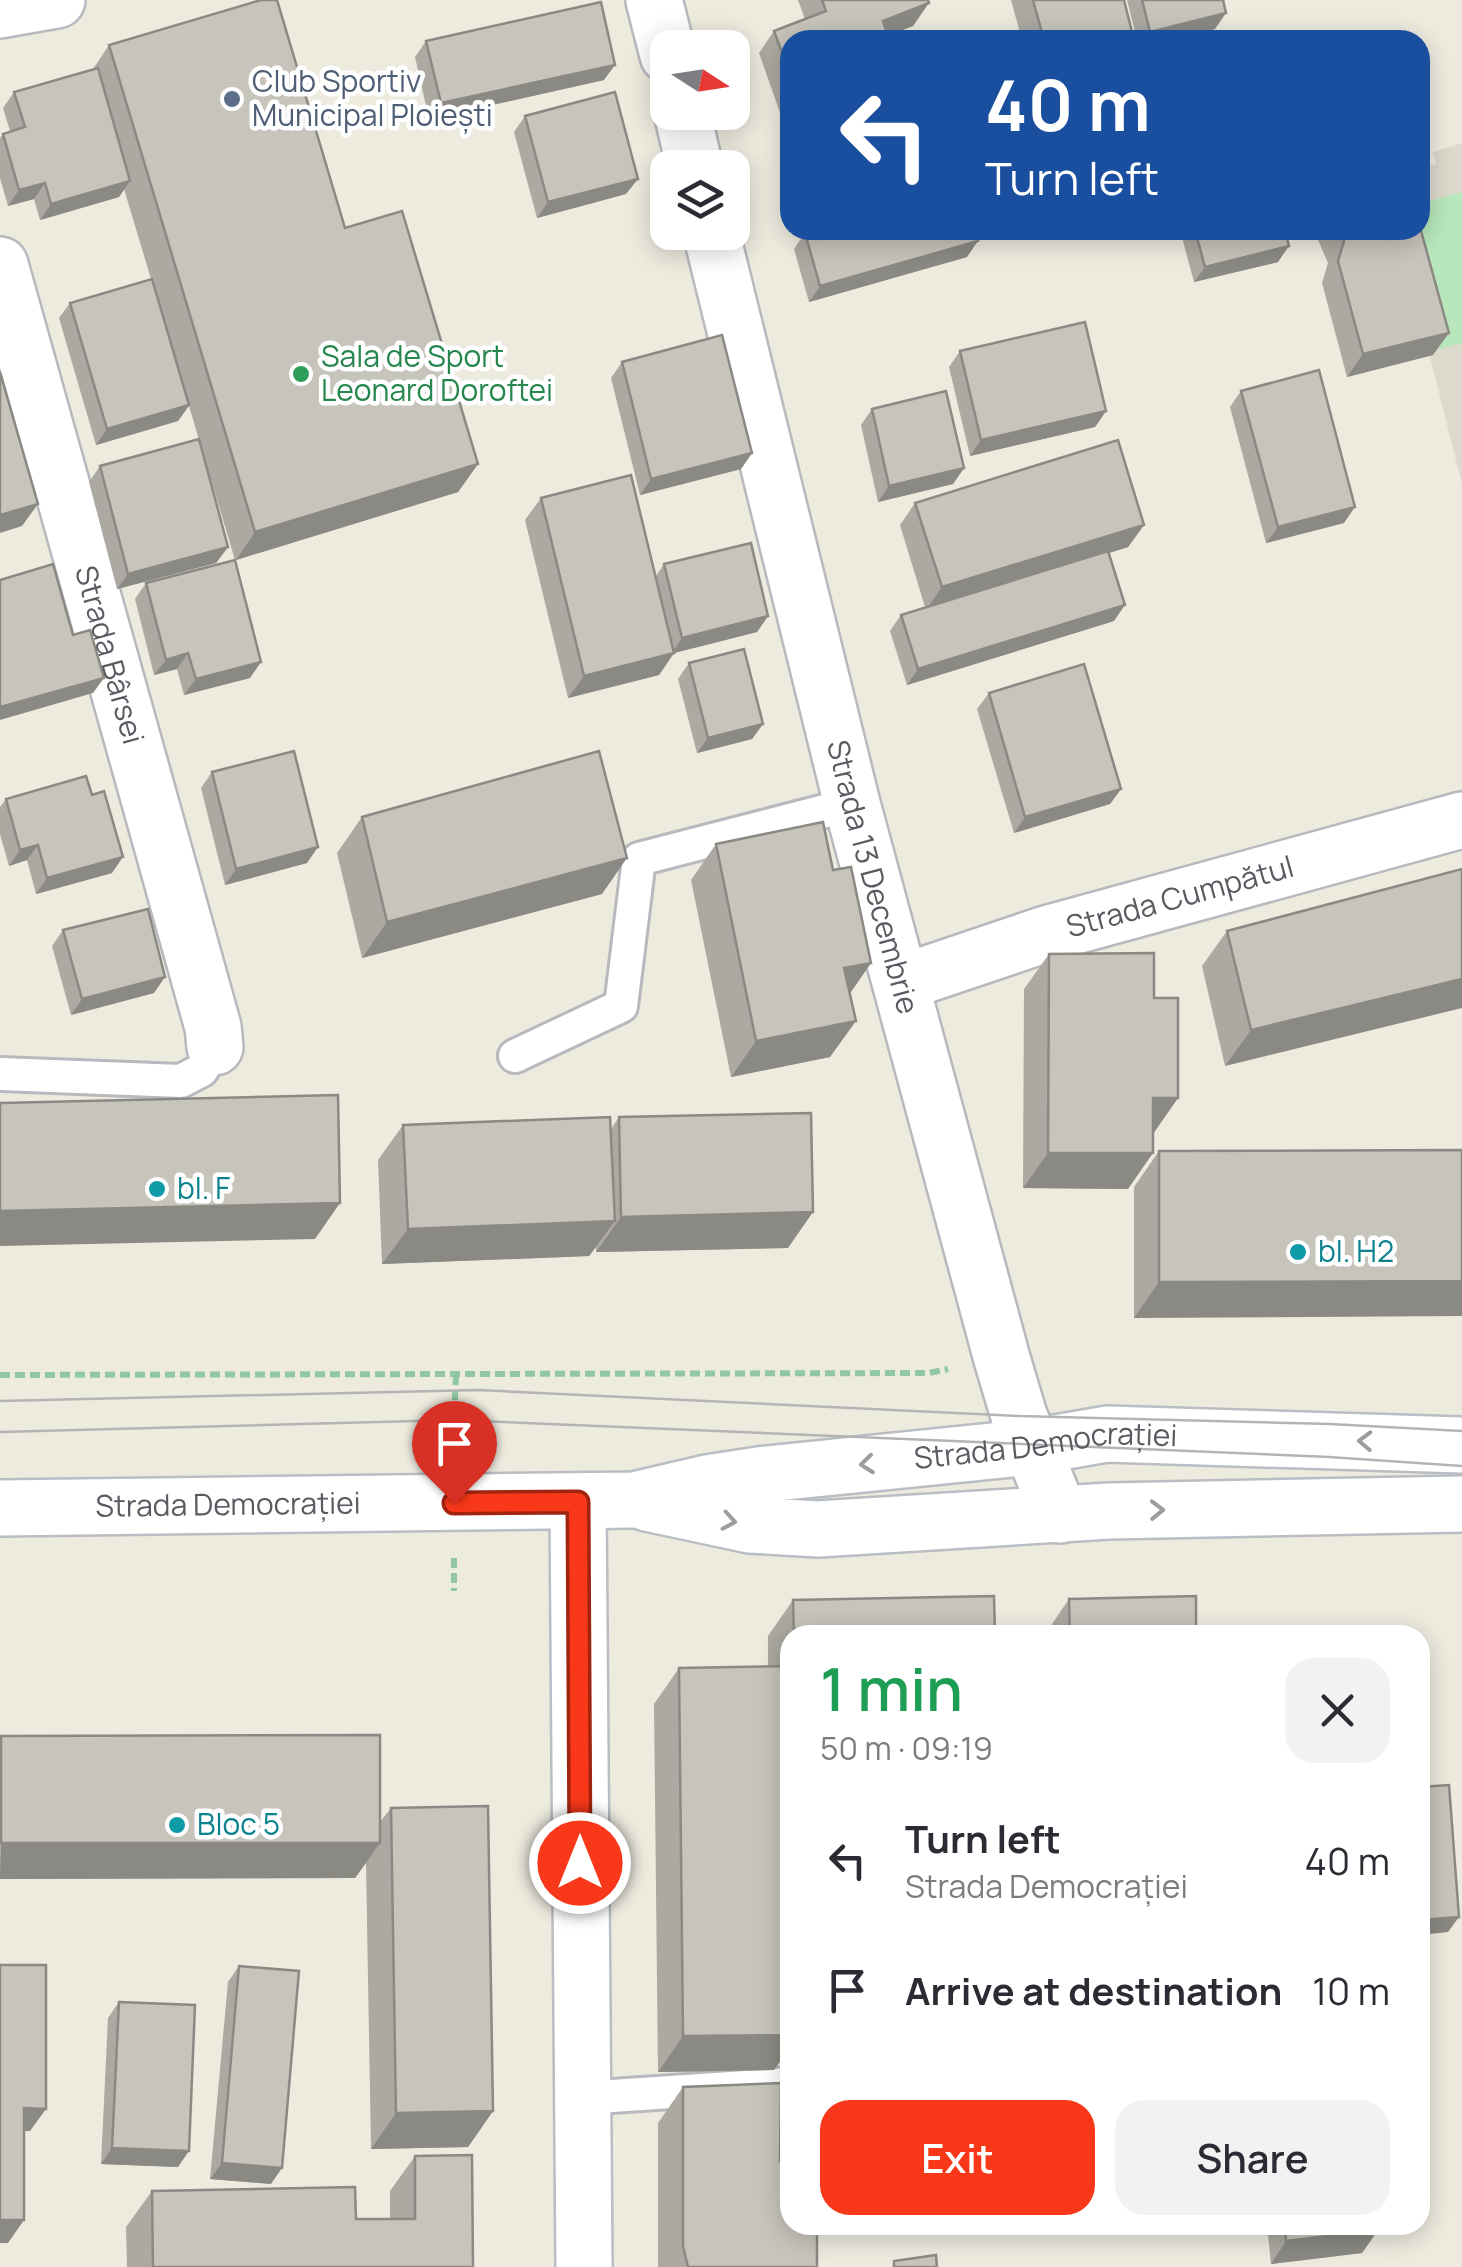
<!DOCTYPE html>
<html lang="en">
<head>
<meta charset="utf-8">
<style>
	body { margin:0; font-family:Manrope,sans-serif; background:#f2f2f3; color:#2b2b33; height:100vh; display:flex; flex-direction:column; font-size:38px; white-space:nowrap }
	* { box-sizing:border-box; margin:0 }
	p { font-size:32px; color:#7c7c81 }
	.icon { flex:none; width:55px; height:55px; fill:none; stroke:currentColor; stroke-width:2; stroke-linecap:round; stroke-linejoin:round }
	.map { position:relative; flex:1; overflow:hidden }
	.details { position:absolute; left:780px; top:1625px; width:650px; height:610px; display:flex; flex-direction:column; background:#fff; border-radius:30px; box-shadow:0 5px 25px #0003 }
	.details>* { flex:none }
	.top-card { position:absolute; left:780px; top:30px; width:650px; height:210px; border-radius:30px; box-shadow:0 5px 25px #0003; background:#1a4fa0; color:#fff; overflow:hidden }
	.needle { width:65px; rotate:102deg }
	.controls { position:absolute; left:650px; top:30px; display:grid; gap:20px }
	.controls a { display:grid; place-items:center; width:100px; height:100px; border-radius:20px; background:#fff; box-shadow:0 5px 25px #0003; font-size:50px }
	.pin { position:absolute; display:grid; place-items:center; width:85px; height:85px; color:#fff; margin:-102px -42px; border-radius:50% 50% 50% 0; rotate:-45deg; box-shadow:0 0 10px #0007 }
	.pin .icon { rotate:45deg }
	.me { position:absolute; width:110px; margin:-55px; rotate:0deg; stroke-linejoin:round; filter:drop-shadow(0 0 8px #0008) }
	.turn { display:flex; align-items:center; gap:35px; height:210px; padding:0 40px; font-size:45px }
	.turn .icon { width:130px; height:130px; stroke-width:2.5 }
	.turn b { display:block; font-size:70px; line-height:85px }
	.round { display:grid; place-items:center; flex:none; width:105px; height:105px; border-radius:30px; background:#f2f2f3 }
	.head { display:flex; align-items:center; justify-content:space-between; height:170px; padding:0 40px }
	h1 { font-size:60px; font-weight:600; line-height:75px; color:#1e9e55 }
	.button { display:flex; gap:20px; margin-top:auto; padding:20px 40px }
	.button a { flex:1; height:115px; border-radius:30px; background:#f83819; color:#fff; font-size:40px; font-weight:600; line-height:115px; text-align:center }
	.button a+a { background:#f2f2f3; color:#2b2b33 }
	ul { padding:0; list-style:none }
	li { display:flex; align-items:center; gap:30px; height:130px; padding:0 40px }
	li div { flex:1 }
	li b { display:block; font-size:38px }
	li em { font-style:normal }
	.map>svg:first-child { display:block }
	.education { fill:#dcd9cd }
	.green { fill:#b7e7ba }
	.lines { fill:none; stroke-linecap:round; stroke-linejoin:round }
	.lane-casing { stroke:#b7b9bf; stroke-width:38 }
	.street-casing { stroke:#b7b9bf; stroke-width:60 }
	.secondary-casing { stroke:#b9bdc4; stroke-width:60 }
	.path { stroke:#91c8a3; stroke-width:6; stroke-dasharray:10 5; stroke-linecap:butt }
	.lane { stroke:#fff; stroke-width:32 }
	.street { stroke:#fff; stroke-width:55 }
	.secondary { stroke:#fff; stroke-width:55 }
	.tram { stroke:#b3b4b4; stroke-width:2.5 }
	.wall { fill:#aba9a1 }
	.shaded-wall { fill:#8b8983 }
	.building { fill:#c7c4bb; stroke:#8b8983; stroke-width:2.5 }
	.oneway { stroke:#9b9da0 }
	.route-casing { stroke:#a12410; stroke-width:25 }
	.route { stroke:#f83819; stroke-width:18 }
	.service-dot { fill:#5c6f8a; stroke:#fff; stroke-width:4 }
	.leisure-dot { fill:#2e9e5b; stroke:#fff; stroke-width:4 }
	.culture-dot { fill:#0f9aa8; stroke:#fff; stroke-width:4 }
	.labels { text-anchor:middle; stroke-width:9; stroke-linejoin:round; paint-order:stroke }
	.service-label { font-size:30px; fill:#4e5e75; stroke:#fff; text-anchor:start }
	.leisure-label { font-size:30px; fill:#27864d; stroke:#fff; text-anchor:start }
	.street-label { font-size:30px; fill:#585b61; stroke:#fff }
	.culture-label { font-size:30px; fill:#0d838f; stroke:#fff; text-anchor:start }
</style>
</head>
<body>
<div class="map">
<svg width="1462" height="2267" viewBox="0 0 1462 2267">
	<rect width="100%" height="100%" fill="#edeade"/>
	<path class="education" d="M 1462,143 L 1462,484 L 1398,230 L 1420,230 L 1420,169 L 1436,164 L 1433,152 Z"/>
	<path class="green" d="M 1462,192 L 1462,343 L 1440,349 L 1406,230 L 1420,230 L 1420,204 Z"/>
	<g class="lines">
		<g class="lane-casing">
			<g id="lane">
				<path d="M 515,1056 L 621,1006 L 639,859 L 852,804"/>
				<path d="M 0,1074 L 181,1081 L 202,1070 L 215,1047"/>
				<path d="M 582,2098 L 790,2084"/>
			</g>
		</g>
		<g class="street-casing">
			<g id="street">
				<path d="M 654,0 L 668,55"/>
				<path d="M 0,10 L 57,0"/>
				<path d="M 682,112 L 695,168"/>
				<path id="s1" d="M 711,232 L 852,804 L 1002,1359 L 1019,1416 L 1060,1515"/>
				<path id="s2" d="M 0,265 L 213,1027 L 215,1047"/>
				<path id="s3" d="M 901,983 L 1046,934 L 1462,820"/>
			</g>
		</g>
		<g class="secondary-casing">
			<g id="secondary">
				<path d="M 578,1502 L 584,2267"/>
				<path d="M 647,1503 L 750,1525 L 818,1529 L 1109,1511 L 1462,1504"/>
				<path id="s4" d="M 0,1508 L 634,1500 L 707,1483 L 766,1474 L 1032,1447 L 1107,1434 L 1462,1445"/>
			</g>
		</g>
		<g class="path">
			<path d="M 0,1375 L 929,1373 L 948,1369"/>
			<path d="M 453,1445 L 456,1374"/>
			<path d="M 454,1558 L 454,1591"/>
		</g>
		<use href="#lane" class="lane"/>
		<use href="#street" class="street"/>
		<use href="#secondary" class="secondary"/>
		<g class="tram">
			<path d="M 0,1401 L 478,1390 L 1019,1416 L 1330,1424 L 1462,1431"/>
			<path d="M 0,1432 L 454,1420 L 1329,1457 L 1462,1466"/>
		</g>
	</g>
	<g class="wall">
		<path d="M 798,0 L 928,0 L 913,26 L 888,36 L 790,40 L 790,141 L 759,53 L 774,31 L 805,19 Z"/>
		<path d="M 1011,0 L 1124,0 L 1134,40 L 1022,40 Z"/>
		<path d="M 1127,0 L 1223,0 L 1215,29 L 1171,40 L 1137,40 Z"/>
		<path d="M 426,41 L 604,80 L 429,119 L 415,57 Z"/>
		<path d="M 109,45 L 345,228 L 478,464 L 458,492 L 236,560 L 250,678 L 184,695 L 177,669 L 154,675 L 135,599 L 146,583 L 235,560 L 189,406 L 178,421 L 96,445 L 59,318 L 70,303 L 151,279 L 124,189 L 119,197 L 40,220 L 34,199 L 8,206 L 0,178 L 0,138 L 3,134 L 10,131 L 3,108 L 14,92 L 93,69 Z"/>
		<path d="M 525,116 L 626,194 L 537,218 L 514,132 Z"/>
		<path d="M 1180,230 L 1285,230 L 1278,262 L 1194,282 Z"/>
		<path d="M 1317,230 L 1420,230 L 1433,355 L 1347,377 L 1322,283 L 1328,263 L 1315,233 Z"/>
		<path d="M 805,233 L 967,257 L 809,302 L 794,249 Z"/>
		<path d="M 960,351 L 1106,411 L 1095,427 L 970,456 L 949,367 Z"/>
		<path d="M 622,362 L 752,453 L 741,469 L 640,495 L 611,378 Z"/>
		<path d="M 1241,391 L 1344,523 L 1266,543 L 1230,407 Z"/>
		<path d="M 872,409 L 964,468 L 953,484 L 878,502 L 861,425 Z"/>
		<path d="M 100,466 L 228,547 L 216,563 L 117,589 L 89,482 Z"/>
		<path d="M 541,498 L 656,576 L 664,564 L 768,616 L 757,632 L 674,653 L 659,675 L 568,698 L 525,520 Z"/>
		<path d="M 915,503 L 1144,525 L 1128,547 L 1109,553 L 1114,621 L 907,685 L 890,631 L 901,615 L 925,607 L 900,525 Z"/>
		<path d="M 689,663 L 763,724 L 752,739 L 697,753 L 678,679 Z"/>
		<path d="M 989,693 L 1121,789 L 1110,804 L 1014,833 L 977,709 Z"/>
		<path d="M 212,772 L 307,863 L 225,885 L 201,788 Z"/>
		<path d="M 6,799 L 112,873 L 36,894 L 27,860 L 9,866 L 0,834 L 0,807 Z"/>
		<path d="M 362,817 L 602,894 L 362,958 L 337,853 Z"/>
		<path d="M 716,844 L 833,870 L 871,963 L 850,993 L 830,1057 L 731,1077 L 691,880 Z"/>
		<path d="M 1462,869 L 1225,1066 L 1202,966 L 1227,931 Z"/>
		<path d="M 63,930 L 154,993 L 71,1015 L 52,946 Z"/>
		<path d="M 1049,954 L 1154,998 L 1178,1098 L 1153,1133 L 1128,1189 L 1023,1188 L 1024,989 Z"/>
		<path d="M 619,1117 L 788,1248 L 596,1252 L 596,1247 L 589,1256 L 382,1264 L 378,1160 L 403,1125 L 611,1129 Z"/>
		<path d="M 1462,1150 L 1134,1318 L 1134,1187 L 1159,1151 Z"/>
		<path d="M 1069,1599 L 1196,1635 L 1050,1635 L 1050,1627 Z"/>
		<path d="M 793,1600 L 995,1635 L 790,1635 L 790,2047 L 774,2070 L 658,2072 L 654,1704 L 679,1668 L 768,1666 L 768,1636 Z"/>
		<path d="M 1,1736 L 380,1822 L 391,1808 L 493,2111 L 468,2147 L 371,2149 L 366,1863 L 355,1878 L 0,1879 Z"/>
		<path d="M 239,1966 L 271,2184 L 210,2179 L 228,1982 Z"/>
		<path d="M 119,2002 L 178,2167 L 101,2164 L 108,2018 Z"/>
		<path d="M 683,2087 L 780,2161 L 817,2267 L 658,2267 L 658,2123 Z"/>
		<path d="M 415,2156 L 473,2267 L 127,2267 L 126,2227 L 152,2191 L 356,2219 L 390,2219 L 390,2191 Z"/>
		<path d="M 1267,2225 L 1378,2225 L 1378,2230 L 1362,2253 L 1271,2264 Z"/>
	</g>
	<g class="shaded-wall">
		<path d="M 929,3 L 913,26 L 876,40 L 883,21 Z"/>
		<path d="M 1226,13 L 1215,29 L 1171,40 L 1145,40 L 1150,32 Z"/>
		<path d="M 615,65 L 604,80 L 429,119 L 441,103 Z"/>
		<path d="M 638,179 L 626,194 L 537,218 L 548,202 Z"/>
		<path d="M 130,181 L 119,197 L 40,220 L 51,204 Z"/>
		<path d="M 45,183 L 34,199 L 8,206 L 19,190 Z"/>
		<path d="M 978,241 L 967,257 L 809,302 L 820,286 Z"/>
		<path d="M 1289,246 L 1278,262 L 1194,282 L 1205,267 Z"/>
		<path d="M 1449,333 L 1433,355 L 1347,377 L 1363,354 Z"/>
		<path d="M 189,405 L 178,421 L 96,445 L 107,429 Z"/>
		<path d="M 1106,411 L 1095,427 L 970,456 L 981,440 Z"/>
		<path d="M 752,453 L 741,469 L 640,495 L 651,479 Z"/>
		<path d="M 478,464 L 458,492 L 236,560 L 255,532 Z"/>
		<path d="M 964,468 L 953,484 L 878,502 L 889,486 Z"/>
		<path d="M 38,504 L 22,526 L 0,533 L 0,515 Z"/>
		<path d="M 1355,507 L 1344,523 L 1266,543 L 1278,527 Z"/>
		<path d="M 1144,525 L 1128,547 L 926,610 L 942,587 Z"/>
		<path d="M 228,547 L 216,563 L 117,589 L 128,574 Z"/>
		<path d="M 1125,605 L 1114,621 L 907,685 L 918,669 Z"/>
		<path d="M 768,616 L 757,632 L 674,653 L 659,675 L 568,698 L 584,676 L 671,654 L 682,638 Z"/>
		<path d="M 188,653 L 177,669 L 154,675 L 166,660 Z"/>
		<path d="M 261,662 L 250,678 L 184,695 L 196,679 Z"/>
		<path d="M 104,678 L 93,693 L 0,720 L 0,707 Z"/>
		<path d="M 763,724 L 752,739 L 697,753 L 708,738 Z"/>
		<path d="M 1121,789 L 1110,804 L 1014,833 L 1025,817 Z"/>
		<path d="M 38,845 L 27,860 L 9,866 L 20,850 Z"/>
		<path d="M 318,847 L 307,863 L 225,885 L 236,869 Z"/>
		<path d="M 123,857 L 112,873 L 36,894 L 47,878 Z"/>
		<path d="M 627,858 L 602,894 L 362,958 L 387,922 Z"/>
		<path d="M 871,963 L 846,999 L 844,968 Z"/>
		<path d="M 165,977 L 154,993 L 71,1015 L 82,999 Z"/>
		<path d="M 1462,979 L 1462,1008 L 1225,1066 L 1251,1030 Z"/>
		<path d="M 856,1021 L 830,1057 L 731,1077 L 756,1041 Z"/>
		<path d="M 1153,1098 L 1178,1098 L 1153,1134 Z"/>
		<path d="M 1048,1153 L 1153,1153 L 1128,1189 L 1023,1188 Z"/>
		<path d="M 340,1203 L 315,1239 L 0,1246 L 0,1211 Z"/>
		<path d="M 813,1212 L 788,1248 L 596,1252 L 621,1217 Z"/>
		<path d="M 615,1221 L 589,1256 L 382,1264 L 408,1229 Z"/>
		<path d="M 1462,1281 L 1462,1316 L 1134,1318 L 1159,1282 Z"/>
		<path d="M 1,1843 L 380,1843 L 355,1878 L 0,1879 Z"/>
		<path d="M 1459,1917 L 1448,1932 L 1420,1935 L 1420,1920 Z"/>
		<path d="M 790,2035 L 790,2047 L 774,2070 L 658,2072 L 683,2036 Z"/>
		<path d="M 24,2108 L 46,2109 L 30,2131 L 9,2131 Z"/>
		<path d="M 493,2111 L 468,2147 L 371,2149 L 396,2113 Z"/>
		<path d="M 112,2148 L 189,2151 L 178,2167 L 101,2164 Z"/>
		<path d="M 222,2163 L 282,2168 L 271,2184 L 210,2179 Z"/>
		<path d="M 0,2220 L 24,2220 L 8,2243 L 0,2243 Z"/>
		<path d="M 1378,2230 L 1362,2253 L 1271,2264 L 1286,2241 Z"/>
	</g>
	<g class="building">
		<path d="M 261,0 L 277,0 L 345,228 L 402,211 L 478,464 L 255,532 L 109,45 Z"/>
		<path d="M 822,0 L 928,0 L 929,3 L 883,21 L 889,40 L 790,40 L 790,74 L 774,31 L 826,11 Z"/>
		<path d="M 1033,0 L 1124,0 L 1134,40 L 1044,40 Z"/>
		<path d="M 1142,0 L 1223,0 L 1226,13 L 1150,32 Z"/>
		<path d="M 601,2 L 615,65 L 441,103 L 426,41 Z"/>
		<path d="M 98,68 L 130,181 L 51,204 L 45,183 L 19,190 L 3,134 L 25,127 L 14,92 Z"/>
		<path d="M 615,92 L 638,179 L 548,202 L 525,116 Z"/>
		<path d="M 1420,227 L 1449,333 L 1363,354 L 1338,261 L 1344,241 L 1339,230 L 1420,230 Z"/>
		<path d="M 815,230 L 975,230 L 978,241 L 820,286 L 805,233 Z"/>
		<path d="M 1195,230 L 1285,230 L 1289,246 L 1205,267 Z"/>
		<path d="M 152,279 L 189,405 L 107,429 L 70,303 Z"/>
		<path d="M 1085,322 L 1106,411 L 981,440 L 960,351 Z"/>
		<path d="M 722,335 L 752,453 L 651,479 L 622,362 Z"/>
		<path d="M 1319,370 L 1355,507 L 1278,527 L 1241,391 Z"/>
		<path d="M 0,372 L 38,504 L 0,515 Z"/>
		<path d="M 946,391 L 964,468 L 889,486 L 872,409 Z"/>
		<path d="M 199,439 L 228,547 L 128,574 L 100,466 Z"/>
		<path d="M 1118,440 L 1144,525 L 942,587 L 915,503 Z"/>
		<path d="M 631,475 L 674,653 L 584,676 L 541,498 Z"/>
		<path d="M 751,543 L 768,616 L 682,638 L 664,564 Z"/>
		<path d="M 1108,551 L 1125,605 L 918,669 L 901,615 Z"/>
		<path d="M 235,560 L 261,662 L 196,679 L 188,653 L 166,660 L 146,583 Z"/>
		<path d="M 53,564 L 73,635 L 90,630 L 104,678 L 0,707 L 0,580 Z"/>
		<path d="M 744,649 L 763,724 L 708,738 L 689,663 Z"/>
		<path d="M 1084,664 L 1121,789 L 1025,817 L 989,693 Z"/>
		<path d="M 294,751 L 318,847 L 236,869 L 212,772 Z"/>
		<path d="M 599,751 L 627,858 L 387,922 L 362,817 Z"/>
		<path d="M 86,776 L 92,795 L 104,791 L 123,857 L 47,878 L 38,845 L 20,850 L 6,799 Z"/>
		<path d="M 823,822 L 833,870 L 851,867 L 871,963 L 844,968 L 856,1021 L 756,1041 L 716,844 Z"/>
		<path d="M 1462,869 L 1462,979 L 1251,1030 L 1227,931 Z"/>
		<path d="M 148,909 L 165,977 L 82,999 L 63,930 Z"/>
		<path d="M 1154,953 L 1154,998 L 1178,998 L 1178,1098 L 1153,1098 L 1153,1153 L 1048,1153 L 1049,954 Z"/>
		<path d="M 338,1095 L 340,1203 L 0,1211 L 0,1103 Z"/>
		<path d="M 811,1113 L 813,1212 L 621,1217 L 619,1117 Z"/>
		<path d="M 610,1117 L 615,1221 L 408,1229 L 403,1125 Z"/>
		<path d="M 1462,1150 L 1462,1281 L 1159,1282 L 1159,1151 Z"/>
		<path d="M 994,1596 L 995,1635 L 794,1635 L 793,1600 Z"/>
		<path d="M 1196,1596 L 1196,1635 L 1070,1635 L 1069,1599 Z"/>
		<path d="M 790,1666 L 790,2035 L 683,2036 L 679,1668 Z"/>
		<path d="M 380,1735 L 380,1843 L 1,1843 L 1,1736 Z"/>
		<path d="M 1449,1785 L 1459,1917 L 1420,1920 L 1420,1787 Z"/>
		<path d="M 488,1806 L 493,2111 L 396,2113 L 391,1808 Z"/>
		<path d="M 0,1965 L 46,1965 L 46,2109 L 24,2108 L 24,2220 L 0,2220 Z"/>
		<path d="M 239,1966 L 299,1971 L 282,2168 L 222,2163 Z"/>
		<path d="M 119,2002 L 195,2005 L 189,2151 L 112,2148 Z"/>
		<path d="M 781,2083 L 780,2161 L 790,2161 L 790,2225 L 817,2225 L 817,2267 L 688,2267 L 683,2246 L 683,2087 Z"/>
		<path d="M 472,2155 L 473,2267 L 153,2267 L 152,2191 L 355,2187 L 356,2219 L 415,2219 L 415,2156 Z"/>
		<path d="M 1285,2225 L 1378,2225 L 1378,2230 L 1286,2241 Z"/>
		<path d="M 936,2255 L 937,2267 L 894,2267 L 894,2261 Z"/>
	</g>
	<defs><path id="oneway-chevron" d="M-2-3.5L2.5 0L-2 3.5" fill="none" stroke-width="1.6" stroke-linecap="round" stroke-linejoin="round" transform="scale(2.5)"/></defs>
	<g class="oneway">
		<use href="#oneway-chevron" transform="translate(1365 1441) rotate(-178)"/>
		<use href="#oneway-chevron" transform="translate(867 1464) rotate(174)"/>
		<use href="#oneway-chevron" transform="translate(1157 1510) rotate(-1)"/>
		<use href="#oneway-chevron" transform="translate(729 1521) rotate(10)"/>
	</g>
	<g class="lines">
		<g class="route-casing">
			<path id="route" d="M 454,1503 L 578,1502 L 580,1863"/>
		</g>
		<use href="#route" class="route"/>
	</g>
	<circle class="service-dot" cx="232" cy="99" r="10"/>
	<circle class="leisure-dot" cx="301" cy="374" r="10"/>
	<g class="culture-dot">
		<circle cx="157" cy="1189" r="10"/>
		<circle cx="1298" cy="1252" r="10"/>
		<circle cx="177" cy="1825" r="10"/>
	</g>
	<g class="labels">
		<g class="service-label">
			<text x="252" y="92">Club Sportiv<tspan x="252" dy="34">Municipal Ploiești</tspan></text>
		</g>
		<g class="leisure-label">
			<text x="321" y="367">Sala de Sport<tspan x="321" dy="34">Leonard Doroftei</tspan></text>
		</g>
		<g class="street-label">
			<text dy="10" stroke="none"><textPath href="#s2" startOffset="405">Strada Bârsei</textPath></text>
			<text dy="10" stroke="none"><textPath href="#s1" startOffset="665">Strada 13 Decembrie</textPath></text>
			<text dy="10" stroke="none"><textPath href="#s3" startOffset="292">Strada Cumpătul</textPath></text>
			<text dy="10" stroke="none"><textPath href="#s4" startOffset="1050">Strada Democrației</textPath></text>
			<text dy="10" stroke="none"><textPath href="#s4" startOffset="228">Strada Democrației</textPath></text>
		</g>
		<g class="culture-label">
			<text x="177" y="1199">bl. F</text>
			<text x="1318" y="1262">bl. H2</text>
			<text x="197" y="1835">Bloc 5</text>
		</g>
	</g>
</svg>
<div class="controls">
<a><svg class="needle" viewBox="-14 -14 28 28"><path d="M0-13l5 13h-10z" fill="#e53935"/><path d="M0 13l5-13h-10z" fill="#7c7c81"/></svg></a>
<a><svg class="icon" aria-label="layers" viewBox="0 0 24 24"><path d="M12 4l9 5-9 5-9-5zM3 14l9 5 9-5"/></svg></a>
</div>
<div class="pin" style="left:454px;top:1503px;background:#d93025"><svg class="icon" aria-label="arrive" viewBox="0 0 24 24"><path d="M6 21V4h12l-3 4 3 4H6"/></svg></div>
<svg class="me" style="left:580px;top:1863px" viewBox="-20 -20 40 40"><circle r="17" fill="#f83819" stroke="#fff" stroke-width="3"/><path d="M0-11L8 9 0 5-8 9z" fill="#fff"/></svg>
<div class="top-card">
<div class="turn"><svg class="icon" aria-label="left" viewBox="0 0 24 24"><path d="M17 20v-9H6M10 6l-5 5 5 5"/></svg><div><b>40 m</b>Turn left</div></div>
</div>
<section class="details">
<div class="head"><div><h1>1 min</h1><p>50 m · 09:19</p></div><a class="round"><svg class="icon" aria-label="close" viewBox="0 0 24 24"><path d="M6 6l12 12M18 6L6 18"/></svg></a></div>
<ul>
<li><svg class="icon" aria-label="left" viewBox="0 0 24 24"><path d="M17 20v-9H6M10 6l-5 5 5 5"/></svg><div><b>Turn left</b><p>Strada Democrației</p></div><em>40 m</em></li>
<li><svg class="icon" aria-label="arrive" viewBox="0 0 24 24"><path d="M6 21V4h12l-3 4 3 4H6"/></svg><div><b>Arrive at destination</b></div><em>10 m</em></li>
</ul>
<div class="button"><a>Exit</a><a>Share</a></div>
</section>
</div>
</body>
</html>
